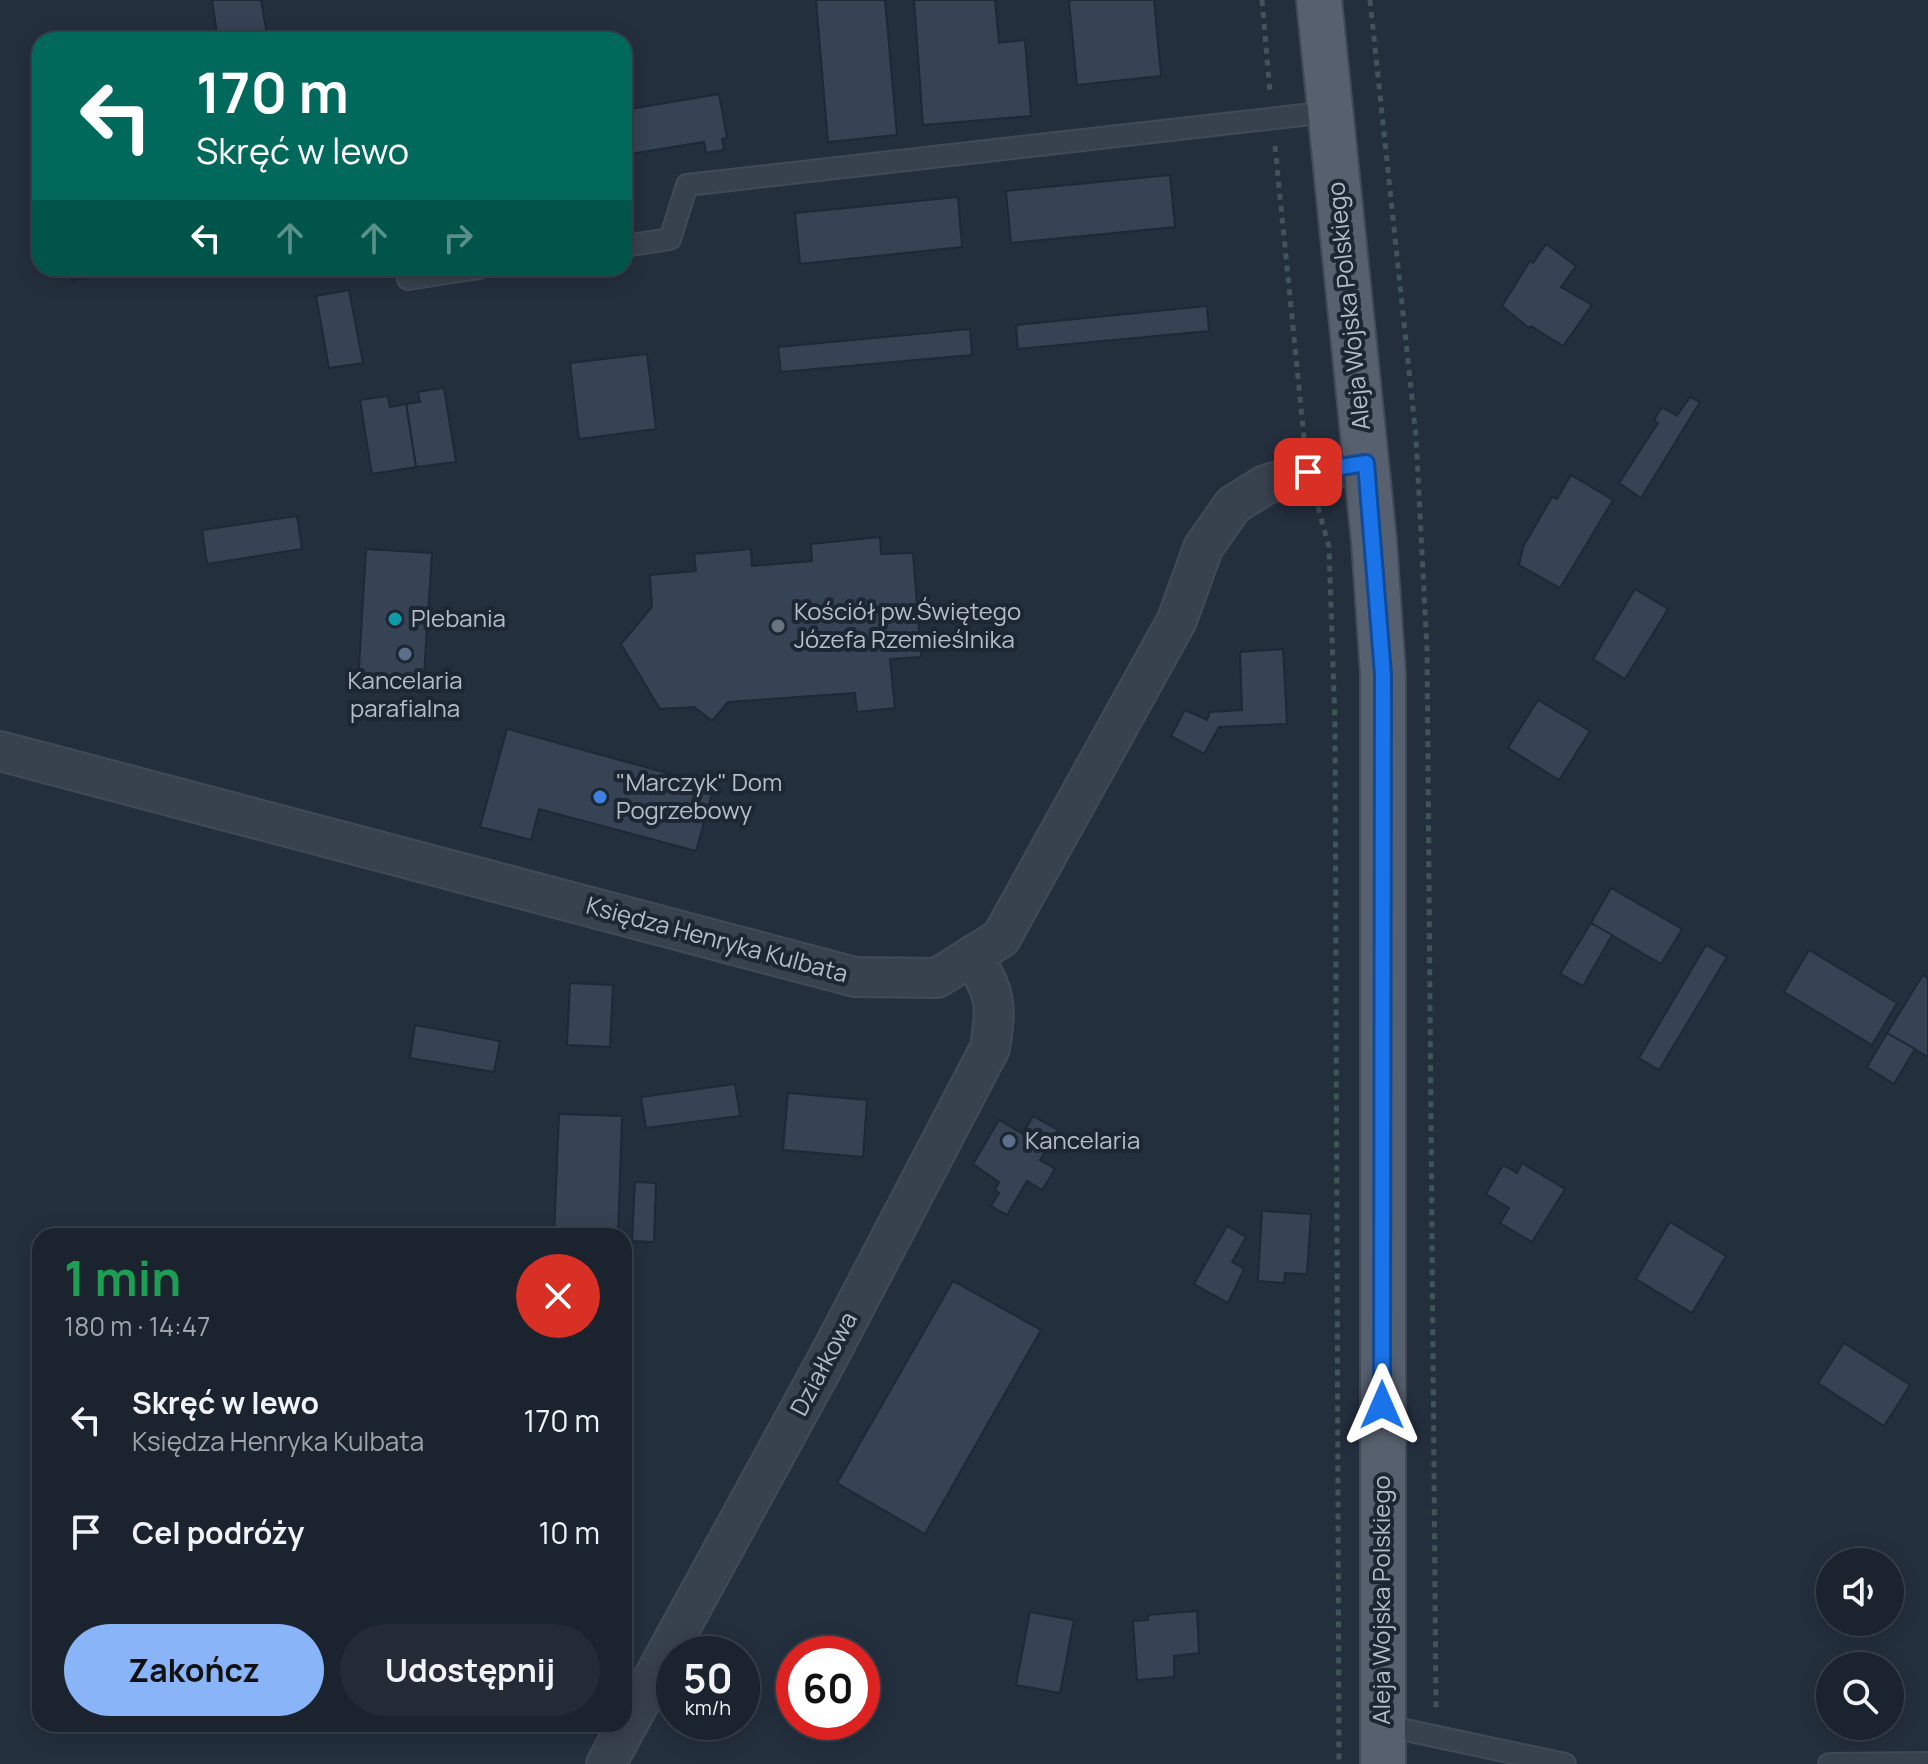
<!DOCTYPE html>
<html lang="pl">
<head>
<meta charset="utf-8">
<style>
	body { margin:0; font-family:Manrope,sans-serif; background:#242b36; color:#f1f3f6; height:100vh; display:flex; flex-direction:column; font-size:30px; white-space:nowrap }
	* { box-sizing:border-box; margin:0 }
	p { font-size:26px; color:#a0a4aa }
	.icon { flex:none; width:44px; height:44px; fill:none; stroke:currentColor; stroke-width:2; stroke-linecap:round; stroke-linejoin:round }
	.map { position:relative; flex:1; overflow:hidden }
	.side { position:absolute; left:32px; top:1228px; width:600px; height:504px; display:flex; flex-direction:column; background:#1b232e; border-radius:24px; box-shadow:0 4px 20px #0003,0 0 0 2px #39404a }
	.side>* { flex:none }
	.hud { position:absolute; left:32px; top:32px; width:600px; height:244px; border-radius:24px; box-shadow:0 4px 20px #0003,0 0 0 2px #39404a; background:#00695c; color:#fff; overflow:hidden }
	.controls { position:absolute; left:1816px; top:1548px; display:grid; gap:16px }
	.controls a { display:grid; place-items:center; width:88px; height:88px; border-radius:50%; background:#1b232e; box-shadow:0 4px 20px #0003,0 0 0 2px #39404a; font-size:40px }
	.speed { position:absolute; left:656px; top:1636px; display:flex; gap:16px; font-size:40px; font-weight:700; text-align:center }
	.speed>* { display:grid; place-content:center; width:104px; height:104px; border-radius:50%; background:#1b232e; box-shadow:0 4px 20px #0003,0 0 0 2px #39404a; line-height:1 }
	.speed small { font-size:20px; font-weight:400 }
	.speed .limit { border:12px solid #d22; background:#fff; color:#111 }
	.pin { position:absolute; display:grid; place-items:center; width:68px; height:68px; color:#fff; margin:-34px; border-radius:16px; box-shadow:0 4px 12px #0006 }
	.me { position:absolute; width:88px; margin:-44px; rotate:0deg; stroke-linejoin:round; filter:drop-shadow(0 0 6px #0008) }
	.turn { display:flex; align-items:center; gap:28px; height:168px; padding:0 32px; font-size:36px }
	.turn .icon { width:104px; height:104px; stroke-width:2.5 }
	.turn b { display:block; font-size:56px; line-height:68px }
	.lanes { display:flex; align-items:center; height:76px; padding:0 32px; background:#0003; justify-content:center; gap:40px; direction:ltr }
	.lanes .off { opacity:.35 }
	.round { display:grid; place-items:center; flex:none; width:84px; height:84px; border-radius:42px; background:#242b36 }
	.summary { display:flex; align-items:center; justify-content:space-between; height:136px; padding:0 32px }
	h1 { font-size:48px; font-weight:700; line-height:60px; color:#1e9e55 }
	.primary-button { display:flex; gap:16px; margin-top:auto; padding:16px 32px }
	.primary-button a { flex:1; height:92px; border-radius:48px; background:#8ab4f8; color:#111; font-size:32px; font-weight:700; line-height:92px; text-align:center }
	.primary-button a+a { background:#242b36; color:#f1f3f6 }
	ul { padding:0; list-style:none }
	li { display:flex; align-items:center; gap:24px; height:112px; padding:0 32px }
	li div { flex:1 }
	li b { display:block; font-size:30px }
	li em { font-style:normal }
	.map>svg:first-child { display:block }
	.building { fill:#364354; stroke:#1f2835; stroke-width:2 }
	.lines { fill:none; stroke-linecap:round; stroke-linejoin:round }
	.service-casing { stroke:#414a57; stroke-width:24 }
	.minor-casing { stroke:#414a57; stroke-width:42 }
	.primary-casing { stroke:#414a57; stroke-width:48 }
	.path { stroke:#3f5557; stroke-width:5; stroke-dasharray:6 6; stroke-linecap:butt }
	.service { stroke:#38414e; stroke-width:20 }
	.minor { stroke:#38414e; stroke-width:38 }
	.primary { stroke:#56606e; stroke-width:44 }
	.route-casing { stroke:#114b97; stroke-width:20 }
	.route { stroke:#1a73e8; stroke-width:14 }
	.culture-dot { fill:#0f9aa8; stroke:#1d2633; stroke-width:3 }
	.worship-dot { fill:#6b7280; stroke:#1d2633; stroke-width:3 }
	.service-dot { fill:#5c6f8a; stroke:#1d2633; stroke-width:3 }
	.shop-dot { fill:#3f7fe0; stroke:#1d2633; stroke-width:3 }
	.labels { text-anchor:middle; stroke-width:8; stroke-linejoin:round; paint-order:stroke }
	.street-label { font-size:24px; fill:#b4bcc9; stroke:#1d2633 }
	.poi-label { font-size:24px; fill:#b4bcc9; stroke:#1d2633; text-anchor:start }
</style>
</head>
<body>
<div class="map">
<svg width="1928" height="1764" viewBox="0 0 1928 1764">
	<rect width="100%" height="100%" fill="#242f3e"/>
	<g class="building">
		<path d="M 212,0 L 261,0 L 268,40 L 218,40 Z"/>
		<path d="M 816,0 L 885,0 L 897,135 L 828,142 Z"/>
		<path d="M 914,0 L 995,0 L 999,43 L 1025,40 L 1031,116 L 923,125 Z"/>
		<path d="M 1069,0 L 1154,0 L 1161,76 L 1077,85 Z"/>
		<path d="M 719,94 L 727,138 L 722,139 L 724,150 L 706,153 L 704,142 L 624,155 L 624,110 Z"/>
		<path d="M 1170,175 L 1175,227 L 1011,243 L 1006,191 Z"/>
		<path d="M 958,197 L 962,247 L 800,264 L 795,213 Z"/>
		<path d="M 1546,244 L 1576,266 L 1561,287 L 1592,305 L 1563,346 L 1531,326 L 1529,328 L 1502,306 L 1530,261 L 1533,263 Z"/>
		<path d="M 70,268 L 126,268 L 127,271 L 72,280 Z"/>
		<path d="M 349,290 L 363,363 L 329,368 L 316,296 Z"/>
		<path d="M 1207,306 L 1209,331 L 1018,349 L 1016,325 Z"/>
		<path d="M 970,329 L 972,355 L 781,372 L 778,347 Z"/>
		<path d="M 647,354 L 656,429 L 579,439 L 570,363 Z"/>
		<path d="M 444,388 L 456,462 L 416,467 L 406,404 L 420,402 L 418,392 Z"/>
		<path d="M 388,396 L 390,407 L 406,404 L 416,467 L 372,474 L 360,400 Z"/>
		<path d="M 1690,397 L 1700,402 L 1641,498 L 1619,483 L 1658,423 L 1654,420 L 1662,407 L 1677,416 Z"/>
		<path d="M 1571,475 L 1613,500 L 1560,588 L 1519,565 L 1523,547 L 1552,497 L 1557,499 Z"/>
		<path d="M 297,516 L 302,549 L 207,564 L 202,530 Z"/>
		<path d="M 880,537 L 881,554 L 913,553 L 921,657 L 890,659 L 895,708 L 857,712 L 855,693 L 728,702 L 712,721 L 694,707 L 660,709 L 621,644 L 652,607 L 650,575 L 696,571 L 694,554 L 751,549 L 752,566 L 812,561 L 811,544 Z"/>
		<path d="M 366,549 L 432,553 L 423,689 L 358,685 Z"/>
		<path d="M 1635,589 L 1668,609 L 1625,679 L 1593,659 Z"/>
		<path d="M 1283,649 L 1287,724 L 1219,727 L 1204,754 L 1171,736 L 1185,710 L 1207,720 L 1210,712 L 1242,710 L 1240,652 Z"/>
		<path d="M 1538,700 L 1590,731 L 1559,780 L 1508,748 Z"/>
		<path d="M 507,729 L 714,786 L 696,851 L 539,809 L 531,840 L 480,827 Z"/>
		<path d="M 1611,888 L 1682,929 L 1661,964 L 1591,923 Z"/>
		<path d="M 1591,923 L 1612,935 L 1583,986 L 1560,974 Z"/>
		<path d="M 1706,945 L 1727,957 L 1659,1070 L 1639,1058 Z"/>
		<path d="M 1809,950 L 1897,1003 L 1872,1045 L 1784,992 Z"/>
		<path d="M 1923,975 L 1928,978 L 1928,1057 L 1887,1033 Z"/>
		<path d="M 570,983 L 613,985 L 610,1047 L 567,1045 Z"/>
		<path d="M 415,1025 L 500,1041 L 494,1072 L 410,1058 Z"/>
		<path d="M 1887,1033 L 1915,1049 L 1894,1084 L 1867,1067 Z"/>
		<path d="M 735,1084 L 740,1116 L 646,1128 L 641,1097 Z"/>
		<path d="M 788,1093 L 867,1100 L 863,1157 L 783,1150 Z"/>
		<path d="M 559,1114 L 622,1116 L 618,1236 L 554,1236 Z"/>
		<path d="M 1033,1116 L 1058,1130 L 1040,1160 L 1055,1169 L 1042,1190 L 1027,1181 L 1007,1215 L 991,1206 L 999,1193 L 995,1190 L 999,1182 L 973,1164 L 999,1120 L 1023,1134 Z"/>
		<path d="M 1522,1163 L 1565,1189 L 1532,1242 L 1500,1223 L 1509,1208 L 1486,1194 L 1503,1165 L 1517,1173 Z"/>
		<path d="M 635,1182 L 656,1183 L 654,1242 L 632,1241 Z"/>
		<path d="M 1262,1211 L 1311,1214 L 1307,1274 L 1285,1273 L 1284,1283 L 1258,1281 Z"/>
		<path d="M 1670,1222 L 1726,1256 L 1692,1313 L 1636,1279 Z"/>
		<path d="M 1227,1226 L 1246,1237 L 1232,1262 L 1244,1269 L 1228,1303 L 1194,1284 Z"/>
		<path d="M 953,1281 L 1041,1330 L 925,1534 L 837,1483 Z"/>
		<path d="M 624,1306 L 627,1306 L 626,1370 L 624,1370 Z"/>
		<path d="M 1844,1343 L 1910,1385 L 1884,1426 L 1818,1383 Z"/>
		<path d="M 1197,1611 L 1199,1653 L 1174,1656 L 1174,1677 L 1137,1680 L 1133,1621 L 1148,1620 L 1148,1615 Z"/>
		<path d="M 1030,1612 L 1074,1620 L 1060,1693 L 1016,1685 Z"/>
	</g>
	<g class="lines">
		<g class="service-casing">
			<g id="service">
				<path d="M 624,246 L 670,239 L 687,185 L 1329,112"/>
				<path d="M 408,279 L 479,268"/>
				<path d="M 1382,1725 L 1565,1764"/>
				<path d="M 1829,1764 L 1928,1763"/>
			</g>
		</g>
		<g class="minor-casing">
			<g id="minor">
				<path d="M 0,751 L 855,977 L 937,978 L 1001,938 L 1177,620 L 1203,548 L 1233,505 L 1265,485 L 1308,472 L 1366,463"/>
				<path d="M 606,1764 L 829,1356 L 990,1048 C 997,1004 996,994 972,956"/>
			</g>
		</g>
		<g class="primary-casing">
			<path id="primary" d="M 1319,0 L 1374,541 L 1383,674 L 1383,1764"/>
		</g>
		<g class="path">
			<path d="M 1262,0 L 1270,92"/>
			<path d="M 1370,0 L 1416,437 L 1427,649 L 1436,1708"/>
			<path d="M 1275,146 L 1304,438"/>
			<path d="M 1318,507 L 1329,547 L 1335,724 L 1339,1764"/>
		</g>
		<use href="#service" class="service"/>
		<use href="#minor" class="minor"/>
		<use href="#primary" class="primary"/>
	</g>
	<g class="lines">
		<g class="route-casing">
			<path id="route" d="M 1308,472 L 1366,463 L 1383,674 L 1382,1405"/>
		</g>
		<use href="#route" class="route"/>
	</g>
	<circle class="culture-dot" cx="395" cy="619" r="8"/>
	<circle class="worship-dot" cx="778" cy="626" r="8"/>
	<g class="service-dot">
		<circle cx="405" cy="654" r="8"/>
		<circle cx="1009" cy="1141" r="8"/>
	</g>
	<circle class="shop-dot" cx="600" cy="797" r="8"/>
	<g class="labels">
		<g class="street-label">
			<text transform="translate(1349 306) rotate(-96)" y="8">Aleja Wojska Polskiego</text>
			<text transform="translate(717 940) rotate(15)" y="8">Księdza Henryka Kulbata</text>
			<text transform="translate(824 1364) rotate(-62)" y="8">Działkowa</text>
			<text transform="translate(1382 1600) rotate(-90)" y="8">Aleja Wojska Polskiego</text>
		</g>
		<g class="poi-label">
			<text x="794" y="620">Kościół pw.Świętego<tspan x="794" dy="28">Józefa Rzemieślnika</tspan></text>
			<text x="411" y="627">Plebania</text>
			<text x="405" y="689" text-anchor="middle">Kancelaria<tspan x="405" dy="28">parafialna</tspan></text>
			<text x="616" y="791">"Marczyk" Dom<tspan x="616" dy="28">Pogrzebowy</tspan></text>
			<text x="1025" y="1149">Kancelaria</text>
		</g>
	</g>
</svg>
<div class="controls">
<a><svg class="icon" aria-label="sound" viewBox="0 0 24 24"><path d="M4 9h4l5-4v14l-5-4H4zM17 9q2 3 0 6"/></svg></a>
<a><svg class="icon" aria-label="search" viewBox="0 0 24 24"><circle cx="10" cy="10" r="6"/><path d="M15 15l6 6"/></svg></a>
</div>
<div class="speed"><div>50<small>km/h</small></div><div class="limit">60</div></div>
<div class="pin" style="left:1308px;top:472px;background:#d93025"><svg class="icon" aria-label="arrive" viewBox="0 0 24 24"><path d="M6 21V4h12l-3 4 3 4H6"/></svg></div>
<svg class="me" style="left:1382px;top:1405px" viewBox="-20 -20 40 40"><path d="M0-17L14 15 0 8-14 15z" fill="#1a73e8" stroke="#fff" stroke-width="4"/></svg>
<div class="hud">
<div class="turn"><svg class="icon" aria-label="left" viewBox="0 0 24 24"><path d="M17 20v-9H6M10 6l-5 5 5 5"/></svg><div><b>170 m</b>Skręć w lewo</div></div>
<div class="lanes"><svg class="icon" aria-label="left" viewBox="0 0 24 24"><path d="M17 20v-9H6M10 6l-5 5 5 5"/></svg><svg class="icon off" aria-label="ahead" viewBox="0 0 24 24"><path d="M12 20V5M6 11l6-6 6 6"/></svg><svg class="icon off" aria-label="ahead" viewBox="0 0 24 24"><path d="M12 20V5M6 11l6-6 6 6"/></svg><svg class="icon off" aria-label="right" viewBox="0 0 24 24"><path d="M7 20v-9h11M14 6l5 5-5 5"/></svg></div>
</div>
<section class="side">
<div class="summary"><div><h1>1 min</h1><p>180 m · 14:47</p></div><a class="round" style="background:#d93025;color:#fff"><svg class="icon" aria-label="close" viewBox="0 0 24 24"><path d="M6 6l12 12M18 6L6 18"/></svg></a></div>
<ul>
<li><svg class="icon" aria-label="left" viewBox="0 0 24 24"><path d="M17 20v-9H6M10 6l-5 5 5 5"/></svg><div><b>Skręć w lewo</b><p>Księdza Henryka Kulbata</p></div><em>170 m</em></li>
<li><svg class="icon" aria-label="arrive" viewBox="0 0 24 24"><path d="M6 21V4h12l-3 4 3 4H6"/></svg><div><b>Cel podróży</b></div><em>10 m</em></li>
</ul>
<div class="primary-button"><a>Zakończ</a><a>Udostępnij</a></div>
</section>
</div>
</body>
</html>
